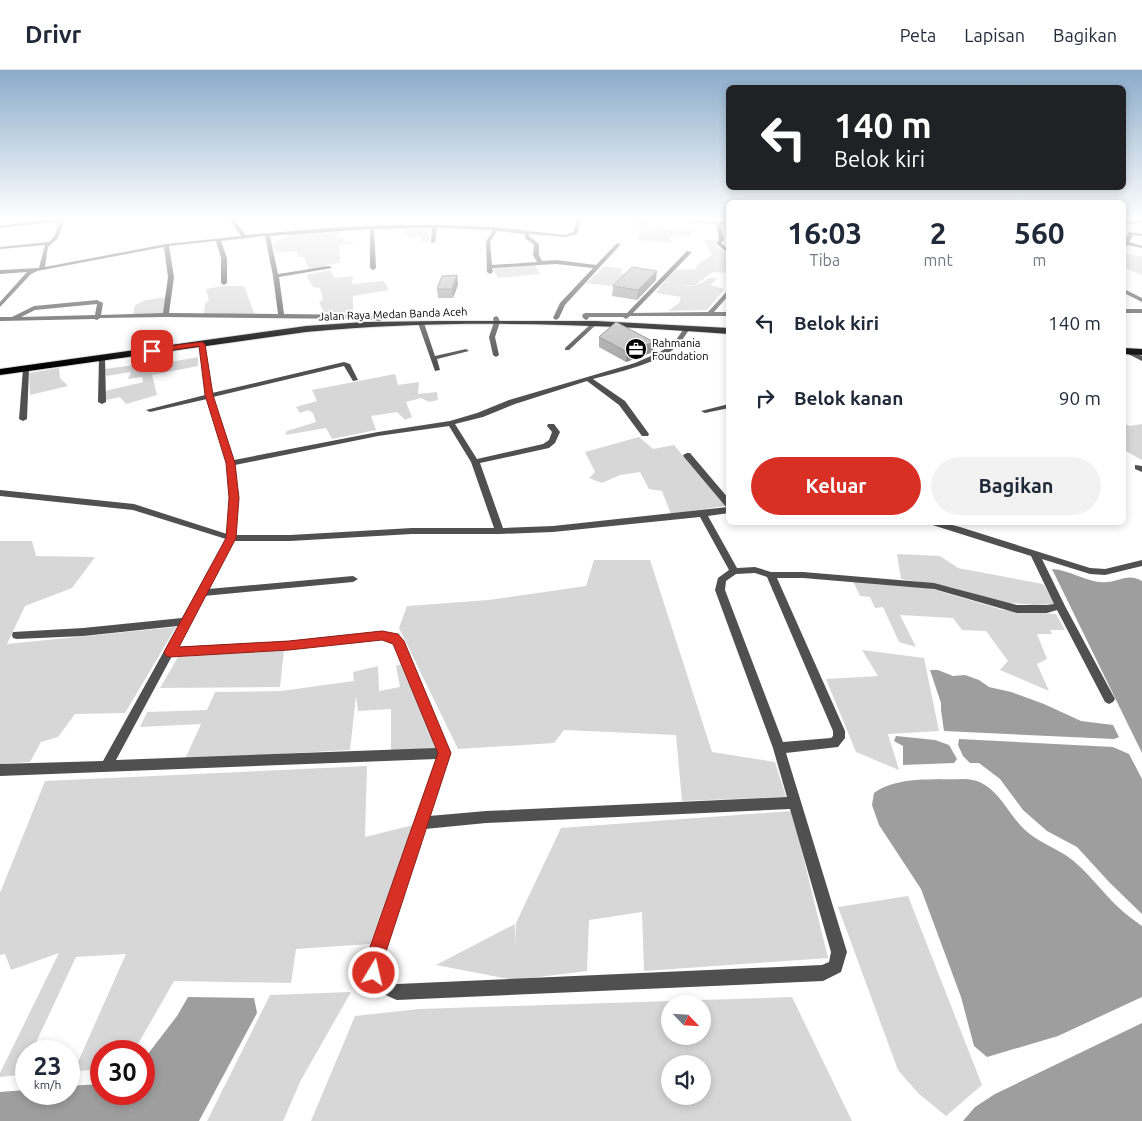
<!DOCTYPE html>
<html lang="id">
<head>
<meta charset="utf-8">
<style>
	body { margin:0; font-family:Ubuntu,sans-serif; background:#f2f2f3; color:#1f2937; height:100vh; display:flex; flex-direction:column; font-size:19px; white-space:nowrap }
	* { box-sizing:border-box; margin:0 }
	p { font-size:16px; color:#747a83 }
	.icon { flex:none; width:28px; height:28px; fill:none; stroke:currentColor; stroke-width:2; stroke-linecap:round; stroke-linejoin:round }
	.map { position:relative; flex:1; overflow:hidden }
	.panel { position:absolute; left:726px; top:130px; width:400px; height:325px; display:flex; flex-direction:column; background:#fff; border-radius:8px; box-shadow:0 2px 8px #0003 }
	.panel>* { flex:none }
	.top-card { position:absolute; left:726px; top:15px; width:400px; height:105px; border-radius:8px; box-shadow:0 2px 8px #0003; background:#202124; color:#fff; overflow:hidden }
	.needle { width:32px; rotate:115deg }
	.controls { position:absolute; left:661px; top:925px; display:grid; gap:10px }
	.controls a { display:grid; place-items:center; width:50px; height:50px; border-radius:50%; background:#fff; box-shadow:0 2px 8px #0003; font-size:25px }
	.speed { position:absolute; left:15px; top:970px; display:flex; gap:10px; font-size:25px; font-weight:700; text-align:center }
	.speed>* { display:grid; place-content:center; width:65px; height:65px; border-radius:50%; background:#fff; box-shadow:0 2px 8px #0003; line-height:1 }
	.speed small { font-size:12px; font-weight:400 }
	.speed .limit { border:8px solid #d22; background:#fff; color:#111 }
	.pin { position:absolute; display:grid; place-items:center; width:42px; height:42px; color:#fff; margin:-21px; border-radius:10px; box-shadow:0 2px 8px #0006 }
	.me { position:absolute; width:55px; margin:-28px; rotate:9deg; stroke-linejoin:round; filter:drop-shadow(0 0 4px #0008) }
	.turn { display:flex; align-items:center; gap:18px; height:105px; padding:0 25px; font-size:22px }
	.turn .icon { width:65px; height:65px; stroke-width:2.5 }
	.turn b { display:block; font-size:35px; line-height:42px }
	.eta { display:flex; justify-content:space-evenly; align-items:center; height:85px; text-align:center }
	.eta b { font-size:30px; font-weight:700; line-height:35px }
	.cta { display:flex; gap:10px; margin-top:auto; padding:10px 25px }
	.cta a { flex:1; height:58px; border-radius:30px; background:#d93025; color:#fff; font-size:20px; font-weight:700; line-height:58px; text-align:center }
	.cta a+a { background:#f2f2f3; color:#1f2937 }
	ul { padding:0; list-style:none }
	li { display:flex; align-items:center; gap:15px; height:75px; padding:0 25px }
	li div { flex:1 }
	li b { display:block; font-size:19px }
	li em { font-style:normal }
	header { display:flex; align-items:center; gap:30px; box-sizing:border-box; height:70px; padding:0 25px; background:#fff; border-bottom:1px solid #e0e1e3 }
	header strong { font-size:24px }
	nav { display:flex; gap:28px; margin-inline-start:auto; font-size:18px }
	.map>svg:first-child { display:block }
	.green { fill:#d7d7d7; fill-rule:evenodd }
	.water { fill:#9e9e9e }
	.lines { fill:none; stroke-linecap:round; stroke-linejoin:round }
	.trunk-casing { stroke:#dbdbdb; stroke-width:2 }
	.minor { fill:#505050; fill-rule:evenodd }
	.trunk { fill:#000; fill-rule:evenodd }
	.wall { fill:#a5a5a5 }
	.shaded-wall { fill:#868686 }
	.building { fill:#c0c0c0; stroke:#868686 }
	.route { fill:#d93025; stroke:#8d1f18 }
	.labels { text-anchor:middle; stroke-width:4; stroke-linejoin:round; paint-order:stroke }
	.far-street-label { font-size:11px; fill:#000; stroke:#fff }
	.far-poi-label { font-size:11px; fill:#000; stroke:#fff; text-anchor:start }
</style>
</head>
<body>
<header>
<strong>Drivr</strong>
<nav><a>Peta</a><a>Lapisan</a><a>Bagikan</a></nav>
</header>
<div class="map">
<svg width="1142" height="1051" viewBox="0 0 1142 1051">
	<rect width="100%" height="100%" fill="#fff"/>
	<g class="green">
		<path d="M 637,149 L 652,149 L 649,150 L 649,157 L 690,160 L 691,166 L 670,167 L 672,173 L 639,170 L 637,166 L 642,160 L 635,156 Z"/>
		<path d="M 430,158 L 429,172 L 421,171 L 421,167 L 408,168 L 407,164 L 403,163 L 405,159 Z"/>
		<path d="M 339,160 L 338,168 L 344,168 L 344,172 L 354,171 L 353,173 L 339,175 L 340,193 L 326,195 L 326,198 L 309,201 L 304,187 L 299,187 L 297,181 L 276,183 L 272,173 L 297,162 Z"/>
		<path d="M 705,170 L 715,170 L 716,175 L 729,186 L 729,203 L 713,202 L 695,215 L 682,215 C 693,217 701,215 709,208 L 718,208 L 710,215 L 724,219 L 707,240 L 668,241 L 679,233 L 681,227 L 656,223 L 664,212 L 674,213 L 664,211 L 676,200 L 695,199 L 698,194 L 712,185 Z"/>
		<path d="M 1124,183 L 1142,187 L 1142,205 L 1124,198 Z"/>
		<path d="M 535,195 L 540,204 L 498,208 L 492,198 Z"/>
		<path d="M 605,196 L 623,199 L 620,203 L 631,205 L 618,217 L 586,213 Z"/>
		<path d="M 330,200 L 335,208 L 353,206 L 352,214 L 384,211 L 389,220 L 353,226 L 353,243 L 324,242 L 319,232 L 323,230 L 320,218 L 313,217 L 306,205 Z"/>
		<path d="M 224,216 L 244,216 L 255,245 L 204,244 L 205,233 L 209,231 L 206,219 Z"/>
		<path d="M 166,227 L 163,244 L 133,245 L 135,235 L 146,230 Z"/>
		<path d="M 198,287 L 198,296 L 152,305 L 157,325 L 126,334 L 120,327 L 106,330 L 105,321 L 143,312 L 142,307 L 128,309 L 131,302 L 106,306 L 105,299 L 156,292 L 159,294 Z"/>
		<path d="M 59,298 L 60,308 L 68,316 L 30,325 L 29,303 Z"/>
		<path d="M 395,304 L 398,315 L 419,312 L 418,324 L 437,322 L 438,330 L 429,332 L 421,328 L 406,332 L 412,347 L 405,350 L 397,342 L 371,346 L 376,360 L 332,369 L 326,358 L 285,365 L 287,361 L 316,352 L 313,343 L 308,340 L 300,343 L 296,337 L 317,331 L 312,320 Z"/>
		<path d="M 1124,353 L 1129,356 L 1142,354 L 1142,390 L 1124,380 Z"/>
		<path d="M 639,367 L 653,379 L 674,375 L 725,436 L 671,444 L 662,421 L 649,419 L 640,402 L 620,405 L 602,413 L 589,408 L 595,402 L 585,382 Z"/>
		<path d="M 0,471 L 32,471 L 36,486 L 95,487 L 72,518 L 25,536 L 7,574 L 176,557 L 125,643 L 75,644 L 58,667 L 41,672 L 30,692 L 0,694 Z"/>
		<path d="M 897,484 L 940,486 L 958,498 L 1043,514 L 1055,534 L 1034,535 L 1001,532 L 951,517 L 901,509 Z"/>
		<path d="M 594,490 L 650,490 L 712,682 L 775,692 L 786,727 L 682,731 L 676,665 L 564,660 L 554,673 L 458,679 L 399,558 L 407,536 L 489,530 L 586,516 Z"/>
		<path d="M 853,511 L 929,518 L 1003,540 L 1056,544 L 1065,560 L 1050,560 L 1052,564 L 1037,564 L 1047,589 L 1037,594 L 1049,621 L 1000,600 L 1008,591 L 986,561 L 962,560 L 953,548 L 900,545 L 916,577 L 899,572 L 883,537 L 875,538 L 870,527 L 860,526 Z"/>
		<path d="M 284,580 L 280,617 L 160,618 L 178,587 Z"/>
		<path d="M 862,580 L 924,588 L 939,661 L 888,664 L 899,700 L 856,682 L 826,609 L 878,606 Z"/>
		<path d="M 402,594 L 437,679 L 391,681 L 391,639 L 358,641 L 356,626 L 350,680 L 185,689 L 201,654 L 140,657 L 147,642 L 207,640 L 215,622 L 281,621 L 354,611 L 353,602 L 378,596 L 379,621 L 400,617 L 396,596 Z"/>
		<path d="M 367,696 L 365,767 L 413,755 L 370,874 L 296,879 L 291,913 L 174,911 L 134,981 L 101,981 L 101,1000 L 74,1001 L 126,884 L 76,887 L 32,981 L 26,981 L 26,992 L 20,1005 L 0,1007 L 0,1003 L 59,883 L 11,900 L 5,884 L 0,885 L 0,823 L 45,711 Z"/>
		<path d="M 792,741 L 828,888 L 644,901 L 642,842 L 589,850 L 587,901 L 514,910 L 436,895 L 515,854 L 515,878 L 516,853 L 561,758 Z"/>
		<path d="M 908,826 L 982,1015 L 946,1046 L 918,1023 L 898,1000 L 838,837 Z"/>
		<path d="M 351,922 L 301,1010 L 283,1051 L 207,1051 L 270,925 Z"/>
		<path d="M 792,927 L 852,1051 L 311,1051 L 355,946 L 419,939 ZM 670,934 L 702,934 L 702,966 L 670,966 ZM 670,994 L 702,994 L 702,1026 L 670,1026 Z"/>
	</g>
	<g class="water">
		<path d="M 1052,499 C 1071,500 1089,514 1107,512 C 1122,511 1127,503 1142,511 L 1142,683 Z"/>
		<path d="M 930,600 L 938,600 L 953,606 L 965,605 L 979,610 L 989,617 L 1011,622 L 1044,634 L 1081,651 L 1113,655 L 1119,667 L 1114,669 L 944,661 L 941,640 L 941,633 Z"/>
		<path d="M 896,666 L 935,670 L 949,675 L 957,689 L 954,693 L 903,695 L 903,676 L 894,671 Z"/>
		<path d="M 959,669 L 1113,677 L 1129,684 L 1142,709 L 1142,844 L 1110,813 L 1077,777 L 1047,761 L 1023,740 L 1000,709 L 979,693 L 970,693 L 963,686 L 958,675 Z"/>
		<path d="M 963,709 C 996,709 1004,740 1025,760 C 1037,771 1053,777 1067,786 C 1086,799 1101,821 1118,837 C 1125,844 1134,850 1142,856 L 1142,927 L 1058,966 L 987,987 L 974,976 L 961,927 L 921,819 L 879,755 L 872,735 L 874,723 C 897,706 935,710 963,709 Z"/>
		<path d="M 188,927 L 254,928 L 257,943 L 199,1051 L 0,1051 L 0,1022 L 26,1020 L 26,1024 L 69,1024 L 69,1016 L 101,1014 L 101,1024 L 144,1024 L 144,989 L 177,946 Z"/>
		<path d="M 1142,953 L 1142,1051 L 963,1051 L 975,1037 L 995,1024 Z"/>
	</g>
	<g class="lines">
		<g class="trunk-casing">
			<g id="trunk">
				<path d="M 442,251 L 596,251 L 729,258 L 729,264 C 589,253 446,249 306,262 L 0,305 L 0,299 L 306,256 L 364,252 Z"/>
				<path d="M 1124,278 L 1142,279 L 1142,285 L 1124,284 Z"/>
			</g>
		</g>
		<g class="minor">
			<path d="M 50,149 L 65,149 L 58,168 L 48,177 L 45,197 L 166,174 L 241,166 L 229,149 L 234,149 L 246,165 C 320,158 396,152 471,156 C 502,157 534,162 566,165 L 573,162 L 577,149 L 581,149 L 577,164 L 566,167 L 529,164 L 529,166 L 539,174 L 539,185 L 542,191 L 556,190 L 596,195 L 617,173 L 621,174 L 565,235 L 559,248 L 556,250 L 553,248 L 560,233 L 593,198 L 556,194 L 492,198 L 493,202 L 490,204 L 487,202 L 486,172 L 493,160 L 437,158 L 435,172 L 433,173 L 431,172 L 432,158 L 374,159 L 376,198 L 373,200 L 370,198 L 370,159 L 270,166 L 278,204 L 329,196 L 332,198 L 279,207 L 284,244 L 364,245 L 382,248 L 382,250 L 380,251 L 364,249 L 166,247 L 100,248 L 97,250 L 94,249 L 0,251 L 0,247 L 12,247 L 34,236 L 97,230 L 103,233 L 101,245 L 163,243 L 168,207 L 164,177 L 37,201 L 31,204 L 0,237 L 0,232 L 27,202 L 0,204 L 0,200 L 39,198 L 45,175 L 0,179 L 0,177 L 49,172 L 54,167 L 60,151 L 0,158 L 0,156 ZM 497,161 L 525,164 L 525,168 L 534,175 L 533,185 L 537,192 L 492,195 L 490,172 ZM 265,166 L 273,206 L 278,244 L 169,243 L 174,207 L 169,176 L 216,171 L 221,188 L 221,213 L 224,215 L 227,213 L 227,188 L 221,171 ZM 97,234 L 95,245 L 21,247 L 35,240 Z"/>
			<path d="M 691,150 L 720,153 L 729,152 L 729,154 L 721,155 L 724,170 L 721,173 L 729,180 L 729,184 L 716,173 L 719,170 L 716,154 L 689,152 Z"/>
			<path d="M 1142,151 L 1142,153 L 1124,155 L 1124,153 Z"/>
			<path d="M 1129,162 L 1142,164 L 1142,166 L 1133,165 L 1129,172 L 1142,176 L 1142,178 L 1128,175 L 1124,178 L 1124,173 Z"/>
			<path d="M 687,181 L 692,182 L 633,243 L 708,242 L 729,219 L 729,225 L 714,242 L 729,242 L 729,246 L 630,246 L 626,249 L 623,247 L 589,247 L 588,249 L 586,250 L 583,248 L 582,245 L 585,243 L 627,243 Z"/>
			<path d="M 1124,219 L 1142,228 L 1142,232 L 1124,223 Z"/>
			<rect x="1124" y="239" width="18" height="4"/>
			<path d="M 496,246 L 498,247 L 500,252 L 495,267 L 499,285 L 496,287 L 493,285 L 489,267 L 494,252 L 493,248 Z"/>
			<path d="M 421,251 L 424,253 L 435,286 L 466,279 L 469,281 L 437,289 L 440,300 L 435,301 L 418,253 Z"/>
			<path d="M 593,252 L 598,253 L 569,280 L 565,280 L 565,278 Z"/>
			<path d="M 685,257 L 690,258 C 687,263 683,269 679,274 C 664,292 616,303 593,309 L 625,331 L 649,364 L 648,366 L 642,366 L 619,335 L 587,311 L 515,334 L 483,347 L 455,354 L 477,389 L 543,374 L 549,370 L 552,362 L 547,356 L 548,354 L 554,354 L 560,362 L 555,373 L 549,378 L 480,393 L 503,458 L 553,456 L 728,437 L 726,437 L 684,387 L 683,385 L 687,383 L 690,383 L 729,429 L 729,443 L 708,446 L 737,498 L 755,497 L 771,502 L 803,502 L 934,513 L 1017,535 L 1047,535 L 1054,534 L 1031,486 L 923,452 L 941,452 L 960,457 L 1090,498 L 1105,499 L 1142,490 L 1142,496 L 1105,505 L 1090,504 L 1042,489 L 1065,536 L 1115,629 L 1113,632 L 1109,634 L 1105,632 L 1057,540 L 1047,543 L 1017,543 L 934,519 L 803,508 L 777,508 L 845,661 L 845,668 L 838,677 L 786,683 L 847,882 L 841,902 L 823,911 L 397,930 C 377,922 369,915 365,893 L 436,689 L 0,706 L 0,694 L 103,691 L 178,556 L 83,566 L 17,569 L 13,568 L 12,565 L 13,562 L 83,558 L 182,548 L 226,469 L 133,440 L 0,426 L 0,420 L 134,434 L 227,464 L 230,428 L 227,393 L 207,329 L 150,342 L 146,340 L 205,325 L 200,273 L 205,274 L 212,323 L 344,292 L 350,294 L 358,310 L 353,311 L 344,296 L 213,327 L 234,390 L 378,362 L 450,351 L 477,343 L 509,330 L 635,293 L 660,282 L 674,273 ZM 449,356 L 471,392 L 494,458 L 412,458 L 290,465 L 236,465 L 238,428 L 235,395 L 378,366 ZM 700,447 L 729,500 L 718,508 L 715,520 L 773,678 L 787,727 L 486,741 L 429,746 L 450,683 L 403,571 L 397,564 L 382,561 L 289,571 L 177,577 L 204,526 L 353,512 L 358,509 L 353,506 L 208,519 L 234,471 L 290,471 L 412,464 L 500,464 L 553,462 ZM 755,503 L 767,507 L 833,661 L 833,666 L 831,668 L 783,672 L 725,520 L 726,511 L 736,504 ZM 382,569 L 390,570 L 394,573 L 436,678 L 116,690 L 172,586 L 289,579 ZM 790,739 L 831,882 L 829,892 L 822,895 L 397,914 C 387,910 383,904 381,893 L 425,759 L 486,753 Z"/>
			<path d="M 1126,281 L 1130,281 L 1142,286 L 1142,291 L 1126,283 Z"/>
			<path d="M 102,285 L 105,287 L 106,332 L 102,334 L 98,332 L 99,287 Z"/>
			<path d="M 26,297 L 29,299 L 27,349 L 23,351 L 19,349 L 23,299 Z"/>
			<path d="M 729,334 L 729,338 L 705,343 L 701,341 Z"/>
			<path d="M 1135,395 L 1142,396 L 1142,402 L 1135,399 Z"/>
		</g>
		<use href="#trunk" class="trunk"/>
	</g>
	<g class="wall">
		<path d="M 457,205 L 458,215 L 453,228 L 438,228 L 437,219 Z"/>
		<path d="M 656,210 L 637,230 L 612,226 L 613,216 Z"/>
		<path d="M 599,267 L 654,272 L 653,282 L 626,292 L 599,277 Z"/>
	</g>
	<g class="shaded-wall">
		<path d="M 657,201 L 656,210 L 637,230 L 638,220 Z"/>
		<path d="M 457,205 L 458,215 L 453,228 L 452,219 Z"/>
		<path d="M 654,272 L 653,282 L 626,292 L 627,282 Z"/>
	</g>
	<g class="building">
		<path d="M 632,197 L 657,201 L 638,220 L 613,216 Z"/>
		<path d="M 457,205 L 452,219 L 437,219 L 442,206 Z"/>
		<path d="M 616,252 L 654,272 L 627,282 L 599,267 Z"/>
	</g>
	<linearGradient id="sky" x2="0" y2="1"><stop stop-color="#8aabca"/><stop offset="0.5" stop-color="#fff"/><stop offset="1" stop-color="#fff" stop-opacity="0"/></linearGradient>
	<rect width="1142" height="296" fill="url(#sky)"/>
	<path class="route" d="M 202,272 L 205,274 L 213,325 L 235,393 L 239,428 L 236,468 L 179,577 L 289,571 L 382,561 L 398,564 L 404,571 L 451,683 L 382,894 L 383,903 L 380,909 L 374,911 L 368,909 L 364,894 L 438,683 L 393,574 L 382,570 L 289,580 L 170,587 L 166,586 L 164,582 L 226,468 L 229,428 L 226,393 L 205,325 L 199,276 L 152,283 L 148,281 L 152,278 Z"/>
	<defs>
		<g id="office-disc" transform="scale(1.125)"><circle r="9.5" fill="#000" stroke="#fff"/><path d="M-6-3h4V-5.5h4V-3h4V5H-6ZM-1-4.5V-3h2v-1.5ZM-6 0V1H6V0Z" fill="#fff"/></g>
	</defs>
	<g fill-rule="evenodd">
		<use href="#office-disc" x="636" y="279"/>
	</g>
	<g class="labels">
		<g class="far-street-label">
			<text transform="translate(393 244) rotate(-2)" y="4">Jalan Raya Medan Banda Aceh</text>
		</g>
		<g class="far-poi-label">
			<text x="652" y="277">Rahmania<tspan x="652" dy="13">Foundation</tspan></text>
		</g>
	</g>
</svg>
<div class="controls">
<a><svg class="needle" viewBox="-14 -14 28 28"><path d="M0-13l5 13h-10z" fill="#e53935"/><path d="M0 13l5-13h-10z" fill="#747a83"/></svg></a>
<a><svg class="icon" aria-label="sound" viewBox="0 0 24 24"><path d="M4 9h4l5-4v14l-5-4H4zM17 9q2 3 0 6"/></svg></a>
</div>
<div class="speed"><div>23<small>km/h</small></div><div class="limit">30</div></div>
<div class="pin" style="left:152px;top:281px;background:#d93025"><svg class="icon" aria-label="arrive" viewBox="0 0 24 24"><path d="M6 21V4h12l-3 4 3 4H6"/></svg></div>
<svg class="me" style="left:374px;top:903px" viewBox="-20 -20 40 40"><circle r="17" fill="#d93025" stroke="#fff" stroke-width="3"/><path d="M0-11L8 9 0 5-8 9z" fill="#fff"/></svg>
<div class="top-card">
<div class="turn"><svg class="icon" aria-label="left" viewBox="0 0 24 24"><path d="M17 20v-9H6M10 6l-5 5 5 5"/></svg><div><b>140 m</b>Belok kiri</div></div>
</div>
<section class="panel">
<div class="eta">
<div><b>16:03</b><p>Tiba</p></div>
<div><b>2</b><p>mnt</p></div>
<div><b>560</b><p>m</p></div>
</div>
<ul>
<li><svg class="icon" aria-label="left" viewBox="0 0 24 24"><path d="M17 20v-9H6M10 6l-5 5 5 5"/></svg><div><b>Belok kiri</b></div><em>140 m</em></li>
<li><svg class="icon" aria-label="right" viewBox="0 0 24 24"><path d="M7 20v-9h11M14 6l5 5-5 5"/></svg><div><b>Belok kanan</b></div><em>90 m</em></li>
</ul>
<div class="cta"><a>Keluar</a><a>Bagikan</a></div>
</section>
</div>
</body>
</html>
